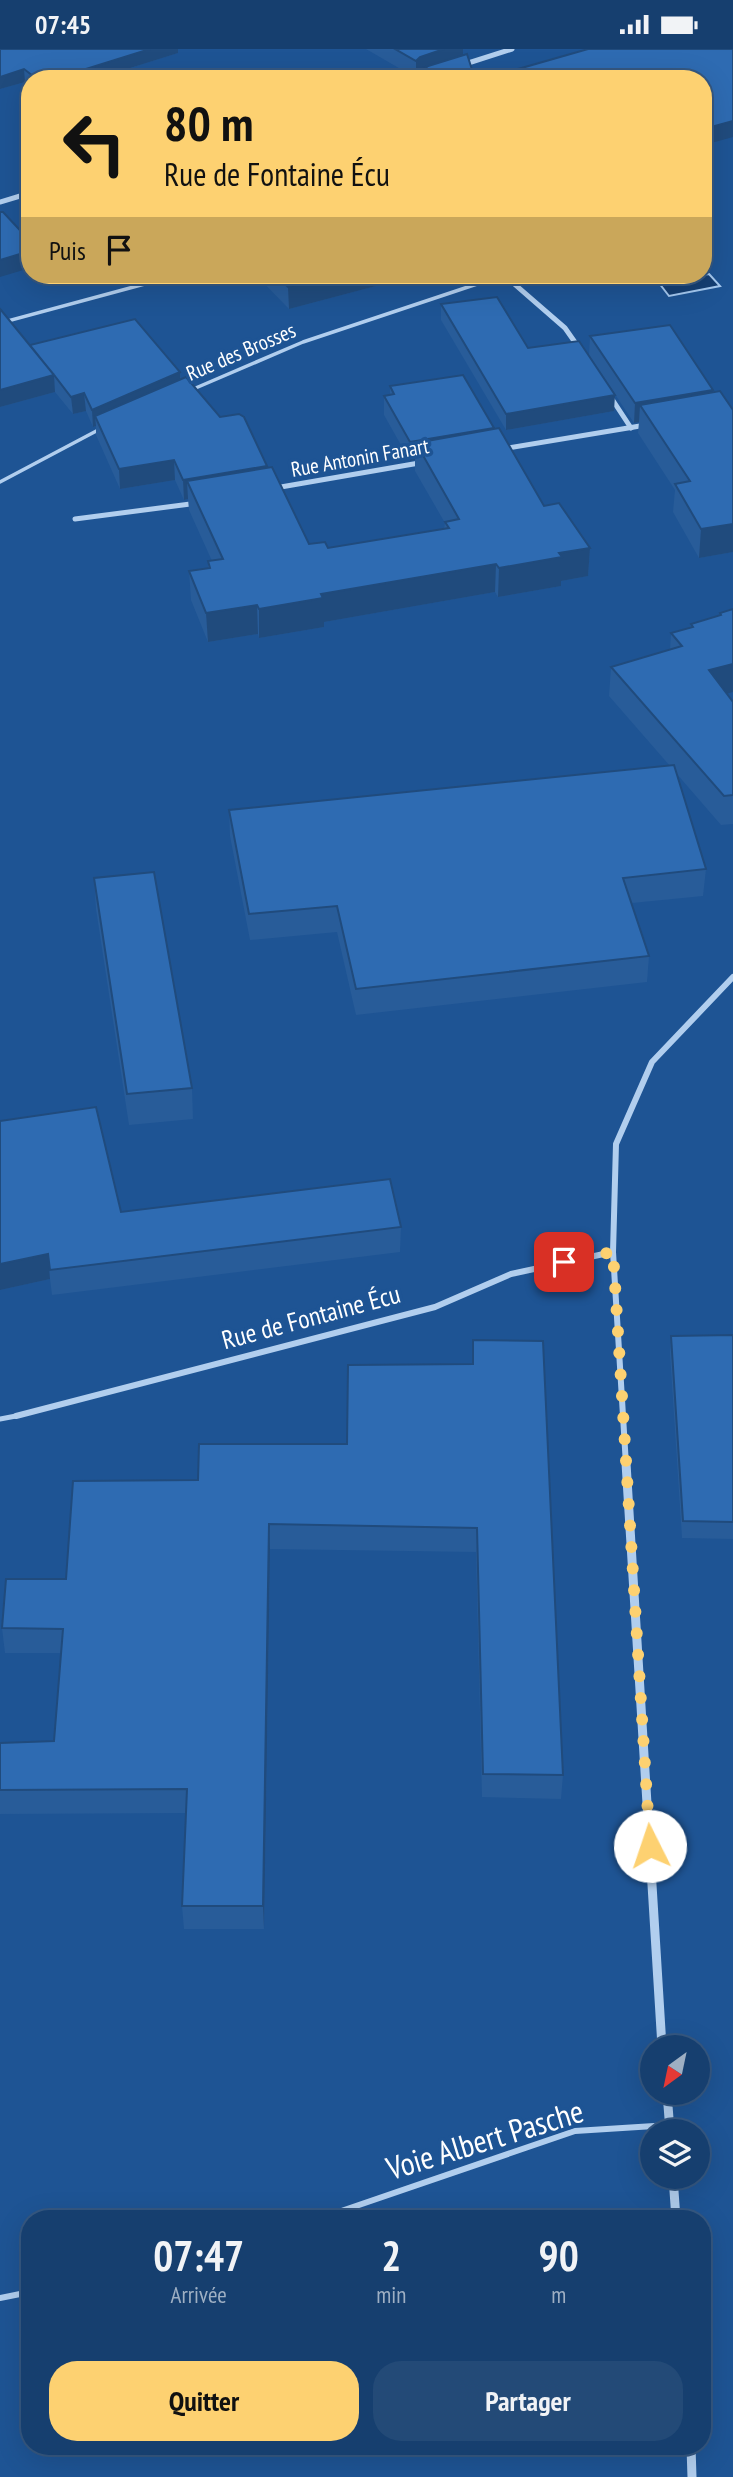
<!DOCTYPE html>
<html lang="fr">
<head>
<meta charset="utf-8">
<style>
	body { margin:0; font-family:"PT Sans Narrow",sans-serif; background:#234a77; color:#f1f3f6; height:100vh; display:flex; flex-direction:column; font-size:26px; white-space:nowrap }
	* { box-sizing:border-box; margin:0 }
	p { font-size:23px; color:#9eafc3 }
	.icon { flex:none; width:38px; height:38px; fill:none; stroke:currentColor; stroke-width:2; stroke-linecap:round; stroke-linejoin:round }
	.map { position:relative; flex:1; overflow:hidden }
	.side { position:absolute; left:21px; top:2161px; width:690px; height:245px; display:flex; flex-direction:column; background:#163f6f; border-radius:28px; box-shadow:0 7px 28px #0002,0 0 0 2px #355882 }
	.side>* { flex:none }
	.banner { position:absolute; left:21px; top:21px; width:691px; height:214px; border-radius:28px; box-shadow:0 7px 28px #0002,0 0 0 2px #355882; background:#fdd171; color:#111; overflow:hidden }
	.needle { width:46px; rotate:213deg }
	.controls { position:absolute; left:640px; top:1986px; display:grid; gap:14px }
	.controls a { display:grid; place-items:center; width:70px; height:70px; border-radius:50%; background:#163f6f; box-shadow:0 7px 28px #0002,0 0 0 2px #355882; font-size:35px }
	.pin { position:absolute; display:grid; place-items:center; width:60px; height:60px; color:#fff; margin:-30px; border-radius:14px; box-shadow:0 4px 10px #0006 }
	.me { position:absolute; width:77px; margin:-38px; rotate:356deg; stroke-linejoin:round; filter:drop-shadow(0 0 5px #0008) }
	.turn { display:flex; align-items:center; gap:24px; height:147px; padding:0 28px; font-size:32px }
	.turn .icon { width:91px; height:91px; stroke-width:2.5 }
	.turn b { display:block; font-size:49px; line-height:60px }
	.then { display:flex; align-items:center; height:66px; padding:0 28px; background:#0003; gap:14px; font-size:26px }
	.eta { display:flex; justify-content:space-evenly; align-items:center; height:119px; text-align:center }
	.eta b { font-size:42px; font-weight:600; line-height:49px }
	.primary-button { display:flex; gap:14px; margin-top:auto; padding:14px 28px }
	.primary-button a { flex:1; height:80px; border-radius:28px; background:#fdd171; color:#111; font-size:28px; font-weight:600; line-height:80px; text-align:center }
	.primary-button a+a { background:#234a77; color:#f1f3f6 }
	.status { display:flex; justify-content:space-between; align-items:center; height:49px; padding:0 35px; background:#163f6f; direction:ltr }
	.status svg { height:19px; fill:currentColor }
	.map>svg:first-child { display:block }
	.water { fill:#153f73; stroke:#a5c9f0; stroke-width:2 }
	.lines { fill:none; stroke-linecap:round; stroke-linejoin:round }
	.service-far2 { stroke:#b1ceee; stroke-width:3.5 }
	.service-far1 { stroke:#b1ceee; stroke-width:5 }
	.service { stroke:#b1ceee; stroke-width:6 }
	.minor-far2 { stroke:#b1ceee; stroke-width:5 }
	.minor-far1 { stroke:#b1ceee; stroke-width:6 }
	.minor { stroke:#b1ceee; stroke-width:9 }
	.wall { fill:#285c99 }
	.shaded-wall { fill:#204b7d }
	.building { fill:#2e6bb2; stroke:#204b7d; stroke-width:2 }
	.route { stroke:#fdd171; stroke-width:12; stroke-dasharray:0 21.6 }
	.labels { text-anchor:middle; stroke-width:7; stroke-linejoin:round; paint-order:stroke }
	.far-street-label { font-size:21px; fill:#fff; stroke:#1e5494 }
	.street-label { font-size:26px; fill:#fff; stroke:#1e5494 }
	.near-street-label { font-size:32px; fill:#fff; stroke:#1e5494 }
</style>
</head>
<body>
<div class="status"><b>07:45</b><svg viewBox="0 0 49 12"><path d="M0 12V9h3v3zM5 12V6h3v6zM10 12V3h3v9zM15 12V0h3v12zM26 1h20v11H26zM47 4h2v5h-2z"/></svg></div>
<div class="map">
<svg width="733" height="2428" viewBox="0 0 733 2428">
	<rect width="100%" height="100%" fill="#1e5494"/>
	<path class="water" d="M 709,225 L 720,237 L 669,247 L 659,234 Z"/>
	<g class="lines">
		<g class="service-far2">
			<path d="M 0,274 L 178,226"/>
			<path d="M 191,341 L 303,293 L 504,226"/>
			<path d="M 0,433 L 102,379"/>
		</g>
		<path class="service-far1" d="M 0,1370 L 16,1367"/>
		<g class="service">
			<path d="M 318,2170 L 575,2082 L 670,2076"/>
			<path d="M 0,2249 L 30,2243"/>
		</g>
		<g class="minor-far2">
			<path d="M 462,16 L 512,0"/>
			<path d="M 0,153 L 30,144"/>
			<path d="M 504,226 L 565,279 L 579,299"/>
			<path d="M 610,347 L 631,379"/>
			<path d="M 502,400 L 646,376"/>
			<path d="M 275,439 L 425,413"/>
			<path d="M 75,470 L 198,454"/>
		</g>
		<g class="minor-far1">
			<path d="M 16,1367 L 435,1258 L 511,1225 L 613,1203"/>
			<path d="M 626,1416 L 613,1203 L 616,1095 L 652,1013 L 733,928"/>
		</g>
		<g class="minor">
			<path d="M 626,1414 L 662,1998"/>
			<path d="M 667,2044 L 670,2082"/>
			<path d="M 673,2128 L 676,2170"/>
			<path d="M 691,2398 L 692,2428"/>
		</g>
	</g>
	<g class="wall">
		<path d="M 0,0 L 178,4 L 95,30 L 30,30 L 30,36 L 25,33 L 0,40 Z"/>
		<path d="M 366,0 L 463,0 L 463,6 L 475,30 L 424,30 L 425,23 L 419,25 L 416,29 Z"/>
		<path d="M 256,226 L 406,226 L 406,229 L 289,260 Z"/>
		<path d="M 441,255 L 528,299 L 614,362 L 506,381 L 441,271 Z"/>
		<path d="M 0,260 L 30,297 L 180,323 L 181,330 L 220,368 L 267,419 L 309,495 L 328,499 L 444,480 L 445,474 L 415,422 L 415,411 L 410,412 L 384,366 L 384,347 L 390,346 L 390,337 L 494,379 L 494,380 L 544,457 L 590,499 L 588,527 L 561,532 L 561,537 L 498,548 L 495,543 L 324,573 L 324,578 L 259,589 L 258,585 L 208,593 L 191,551 L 189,522 L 208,519 L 208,512 L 212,512 L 189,461 L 188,450 L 184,451 L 175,431 L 120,440 L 96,386 L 96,377 L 93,378 L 86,362 L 73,365 L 55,343 L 0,358 Z"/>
		<path d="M 590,287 L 713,343 L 733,361 L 733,503 L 699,509 L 673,463 L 675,441 L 638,384 L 639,373 L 634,374 L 589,306 Z"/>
		<path d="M 733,560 L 726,645 L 733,653 L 733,775 L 721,776 L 676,724 L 706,820 L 703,847 L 632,854 L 649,907 L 647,933 L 356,966 L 337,883 L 250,891 L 230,787 L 229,761 L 670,717 L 609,647 L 611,618 L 670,601 L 671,584 L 690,579 L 691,575 L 719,566 L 720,564 Z"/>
		<path d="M 94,829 L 192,1039 L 193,1070 L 129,1076 L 96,860 Z"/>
		<path d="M 121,1163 L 401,1178 L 400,1203 L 52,1246 L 50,1230 L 0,1241 Z"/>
		<path d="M 733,1286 L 733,1490 L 682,1489 L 670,1304 L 671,1287 Z"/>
		<path d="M 473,1291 L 563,1726 L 561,1750 L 482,1748 L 476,1503 L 270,1500 L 264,1880 L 184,1880 L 182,1857 L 186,1764 L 0,1765 L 0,1694 L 54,1692 L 61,1604 L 5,1604 L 2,1579 L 198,1431 L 347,1395 L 472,1315 Z"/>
	</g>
	<g class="shaded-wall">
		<path d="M 150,0 L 178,0 L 178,4 L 95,30 L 54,30 Z"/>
		<path d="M 444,0 L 463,0 L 463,11 L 425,18 L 425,23 L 419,25 L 416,29 L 416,12 L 420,8 Z"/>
		<path d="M 24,20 L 25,33 L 0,40 L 0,28 Z"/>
		<path d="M 733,72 L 733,88 L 704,96 L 704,80 Z"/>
		<path d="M 30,202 L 30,219 L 0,228 L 0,211 Z"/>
		<path d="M 336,226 L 406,226 L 406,229 L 289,260 L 288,238 Z"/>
		<path d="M 180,323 L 181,340 L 95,367 L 96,377 L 93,378 L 92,361 Z"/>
		<path d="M 54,326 L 55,343 L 0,358 L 0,341 Z"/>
		<path d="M 713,341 L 712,360 L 640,356 L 639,373 L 634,374 L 635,354 Z"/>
		<path d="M 84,344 L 86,362 L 73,365 L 71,348 Z"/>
		<path d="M 615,346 L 614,362 L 506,381 L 506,365 Z"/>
		<path d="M 494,379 L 493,398 L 416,394 L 415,411 L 410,412 L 410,393 Z"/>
		<path d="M 174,411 L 175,431 L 120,440 L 119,420 Z"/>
		<path d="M 267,417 L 268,437 L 187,432 L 188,450 L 184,451 L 183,431 Z"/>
		<path d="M 733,475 L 733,503 L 699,509 L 701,480 Z"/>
		<path d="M 590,499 L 588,527 L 561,532 L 561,537 L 498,548 L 499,519 L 559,504 Z"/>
		<path d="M 496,515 L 495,543 L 324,573 L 324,578 L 259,589 L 259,560 L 321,545 Z"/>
		<path d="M 257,556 L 258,585 L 208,593 L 206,564 Z"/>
		<path d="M 733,615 L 733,643 L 706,650 L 709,621 Z"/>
		<path d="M 48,1205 L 50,1230 L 0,1241 L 0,1215 Z"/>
		<path d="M 269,1475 L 270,1500 L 264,1880 L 263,1857 Z"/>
	</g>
	<g class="building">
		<path d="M 0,0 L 150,0 L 54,30 L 37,30 L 24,20 L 0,28 Z"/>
		<path d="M 395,0 L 444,0 L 420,8 L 416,12 Z"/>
		<path d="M 588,0 L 733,0 L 733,72 L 704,80 L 704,30 L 483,30 Z"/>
		<path d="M 467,5 L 475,30 L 444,30 L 425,18 Z"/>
		<path d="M 0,163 L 3,163 L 30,192 L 30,202 L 0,211 Z"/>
		<path d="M 276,226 L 336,226 L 288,238 Z"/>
		<path d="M 497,248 L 528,299 L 579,292 L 615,346 L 506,365 L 441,255 Z"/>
		<path d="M 0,260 L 1,261 L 54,326 L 30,296 L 135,270 L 180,323 L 92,361 L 84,344 L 71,348 L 54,326 L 0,341 Z"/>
		<path d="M 670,276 L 713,341 L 635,354 L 590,287 Z"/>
		<path d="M 463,326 L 494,379 L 410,393 L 384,347 L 394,345 L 390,337 Z"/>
		<path d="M 186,328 L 220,368 L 239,365 L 244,368 L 267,417 L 183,431 L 174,411 L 119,420 L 95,367 Z"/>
		<path d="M 720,342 L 733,361 L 733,475 L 701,480 L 675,435 L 690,432 L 640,356 Z"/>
		<path d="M 499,379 L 544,457 L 559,454 L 590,499 L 559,504 L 562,508 L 499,519 L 496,515 L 321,545 L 323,549 L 259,560 L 257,556 L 206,564 L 189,522 L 210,519 L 208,512 L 223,510 L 187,432 L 272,418 L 309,495 L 325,493 L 328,499 L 449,479 L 445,473 L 459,470 L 416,394 Z"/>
		<path d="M 733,560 L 733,615 L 709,621 L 733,653 L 733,746 L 724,747 L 611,618 L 682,597 L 671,584 L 693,578 L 691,575 L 721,566 L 720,564 Z"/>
		<path d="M 674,716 L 706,820 L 623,829 L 649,907 L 356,940 L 337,857 L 249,865 L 229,761 Z"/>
		<path d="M 154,823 L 192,1039 L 127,1045 L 94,829 Z"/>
		<path d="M 96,1058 L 121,1163 L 390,1130 L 401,1178 L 50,1221 L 48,1205 L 0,1215 L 0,1072 Z"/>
		<path d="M 733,1286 L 733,1473 L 683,1472 L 671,1287 Z"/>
		<path d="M 473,1291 L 543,1292 L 563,1726 L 483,1725 L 477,1479 L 269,1475 L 263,1857 L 182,1857 L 187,1740 L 0,1741 L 0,1694 L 54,1692 L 63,1580 L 2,1579 L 6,1530 L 66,1530 L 73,1432 L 198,1431 L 199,1395 L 347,1395 L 348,1316 L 473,1315 Z"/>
	</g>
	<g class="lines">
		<path class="route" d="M 564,1213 L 613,1203 L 650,1797"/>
	</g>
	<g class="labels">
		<g class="far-street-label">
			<text transform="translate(241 303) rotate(-23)" y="7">Rue des Brosses</text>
			<text transform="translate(360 409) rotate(-10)" y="7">Rue Antonin Fanart</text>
		</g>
		<g class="street-label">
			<text transform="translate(311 1268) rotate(-15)" y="9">Rue de Fontaine Écu</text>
		</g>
		<g class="near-street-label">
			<text transform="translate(485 2091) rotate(-17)" y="11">Voie Albert Pasche</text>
		</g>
	</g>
</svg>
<div class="controls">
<a><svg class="needle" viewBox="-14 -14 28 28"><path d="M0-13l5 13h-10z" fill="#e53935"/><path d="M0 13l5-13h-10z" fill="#9eafc3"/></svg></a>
<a><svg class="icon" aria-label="layers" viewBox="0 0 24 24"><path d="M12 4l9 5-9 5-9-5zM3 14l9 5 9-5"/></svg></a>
</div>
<div class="pin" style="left:564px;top:1213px;background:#d93025"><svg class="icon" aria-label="arrive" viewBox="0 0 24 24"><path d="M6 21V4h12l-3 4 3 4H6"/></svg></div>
<svg class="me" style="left:650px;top:1797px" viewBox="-20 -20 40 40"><circle r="19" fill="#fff"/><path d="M0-13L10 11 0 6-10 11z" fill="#fdd171"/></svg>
<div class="banner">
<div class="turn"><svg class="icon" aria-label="left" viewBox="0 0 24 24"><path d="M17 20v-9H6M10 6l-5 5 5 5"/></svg><div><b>80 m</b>Rue de Fontaine Écu</div></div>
<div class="then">Puis<svg class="icon" aria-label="arrive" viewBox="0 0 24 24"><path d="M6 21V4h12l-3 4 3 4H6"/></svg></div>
</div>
<section class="side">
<div class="eta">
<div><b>07:47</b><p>Arrivée</p></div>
<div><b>2</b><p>min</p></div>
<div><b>90</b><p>m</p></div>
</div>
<div class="primary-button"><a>Quitter</a><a>Partager</a></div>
</section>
</div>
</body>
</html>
